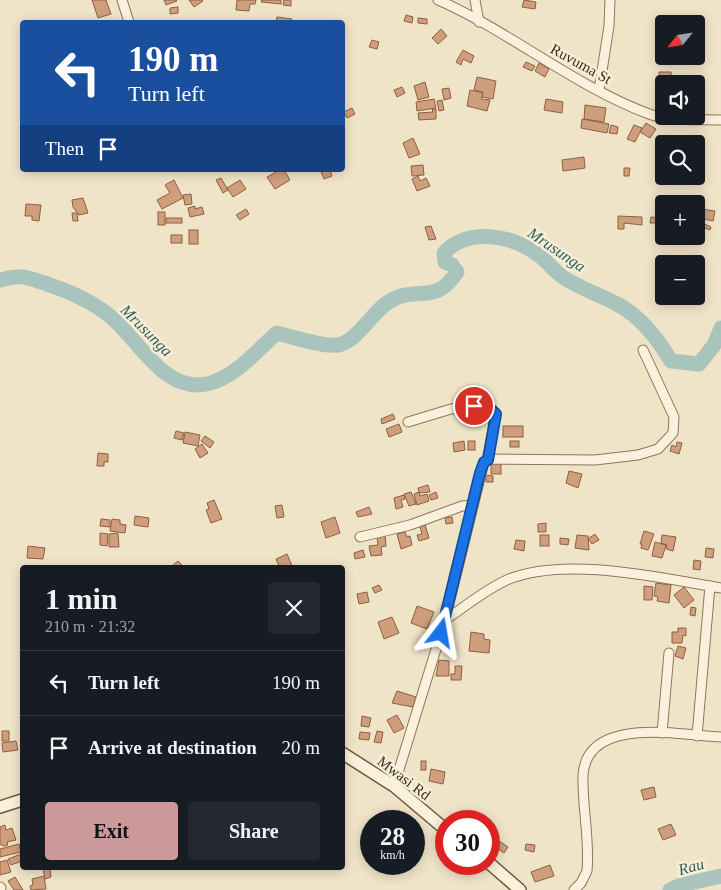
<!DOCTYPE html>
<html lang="en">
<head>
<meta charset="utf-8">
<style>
	body { margin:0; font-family:Georgia,serif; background:#242831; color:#f1f3f6; height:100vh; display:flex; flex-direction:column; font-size:19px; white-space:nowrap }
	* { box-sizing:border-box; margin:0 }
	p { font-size:16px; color:#9ea1a6 }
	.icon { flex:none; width:28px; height:28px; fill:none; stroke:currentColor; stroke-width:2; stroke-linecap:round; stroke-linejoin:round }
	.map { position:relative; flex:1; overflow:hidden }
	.side { position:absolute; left:20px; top:565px; width:325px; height:305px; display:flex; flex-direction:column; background:#171b24; border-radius:5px; box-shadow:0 2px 12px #0003 }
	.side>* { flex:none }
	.banner { position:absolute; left:20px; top:20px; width:325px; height:152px; border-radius:5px; box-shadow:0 2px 12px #0003; background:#1a4fa0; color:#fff; overflow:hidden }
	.needle { width:32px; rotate:240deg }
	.buttons { position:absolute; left:655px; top:15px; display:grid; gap:10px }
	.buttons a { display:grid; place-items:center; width:50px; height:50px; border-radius:5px; background:#171b24; box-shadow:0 2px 12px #0003; font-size:25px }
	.speed { position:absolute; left:360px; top:810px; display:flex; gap:10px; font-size:25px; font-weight:700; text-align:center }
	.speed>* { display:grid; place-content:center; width:65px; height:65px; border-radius:50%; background:#171b24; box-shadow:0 2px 12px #0003; line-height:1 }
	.speed small { font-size:12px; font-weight:400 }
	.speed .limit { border:8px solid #d22; background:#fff; color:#111 }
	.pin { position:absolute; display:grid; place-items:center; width:42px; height:42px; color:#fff; margin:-21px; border:2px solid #fff; border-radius:50%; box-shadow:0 1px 5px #0007 }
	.me { position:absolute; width:55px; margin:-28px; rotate:14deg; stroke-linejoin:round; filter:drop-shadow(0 0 4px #0008) }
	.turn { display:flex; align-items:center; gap:18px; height:105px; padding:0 25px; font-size:22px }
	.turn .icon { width:65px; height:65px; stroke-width:2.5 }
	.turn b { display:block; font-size:35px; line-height:42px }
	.then { display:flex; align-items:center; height:48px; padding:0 25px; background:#0003; gap:10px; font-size:19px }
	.round { display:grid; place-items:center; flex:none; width:52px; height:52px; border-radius:5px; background:#242831 }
	.headline { display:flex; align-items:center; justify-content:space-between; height:85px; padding:0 25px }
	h1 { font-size:30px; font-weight:600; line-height:38px }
	.cta { display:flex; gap:10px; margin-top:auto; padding:10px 25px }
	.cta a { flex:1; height:58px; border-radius:5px; background:#cc999b; color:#111; font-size:20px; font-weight:600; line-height:58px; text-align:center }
	.cta a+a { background:#242831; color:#f1f3f6 }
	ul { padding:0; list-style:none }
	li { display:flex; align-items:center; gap:15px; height:65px; padding:0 25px; border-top:1px solid #363941 }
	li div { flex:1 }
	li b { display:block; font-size:19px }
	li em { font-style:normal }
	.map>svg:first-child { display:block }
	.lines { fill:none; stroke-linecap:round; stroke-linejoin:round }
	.river { stroke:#a9c4bc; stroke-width:15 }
	.building { fill:#cf9f7d; stroke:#8d5f41 }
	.street-casing { stroke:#8d765c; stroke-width:11 }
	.secondary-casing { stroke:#6f573f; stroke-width:14 }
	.street { stroke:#faf1dc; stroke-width:9 }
	.secondary { stroke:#faf1dc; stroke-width:11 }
	.route-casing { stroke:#114b97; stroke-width:12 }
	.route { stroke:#1a73e8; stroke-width:9 }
	.labels { text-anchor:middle; stroke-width:5; stroke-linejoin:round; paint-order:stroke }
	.street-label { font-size:15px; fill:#3d2e20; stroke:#f7eed8 }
	.water-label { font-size:16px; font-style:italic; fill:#2f5d5a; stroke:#f7eed8 }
</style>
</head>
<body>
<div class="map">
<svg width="721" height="890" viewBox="0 0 721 890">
	<rect width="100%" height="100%" fill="#f0e4c8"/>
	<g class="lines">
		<g class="river">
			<path d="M 0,280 C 23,274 25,277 47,284 C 71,292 92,301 111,317 C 139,340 164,393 207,384 C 235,378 256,351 277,333 C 293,337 323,347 338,345 C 356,342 371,314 387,303 C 415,283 434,308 457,272 L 452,265 L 445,262 L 444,253 C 468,227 511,235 537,254 C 548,261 555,273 566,279 C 582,289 600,295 617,304 C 640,316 658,339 671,361 L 699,364 L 714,345 L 721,328"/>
			<path d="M 670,890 L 681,885 L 721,876"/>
		</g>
	</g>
	<g class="building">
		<path d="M 92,0 L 106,0 L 111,14 L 98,18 Z"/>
		<path d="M 164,0 L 176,0 L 177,1 L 166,5 Z"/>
		<path d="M 189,0 L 202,0 L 203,1 L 194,7 Z"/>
		<path d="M 237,0 L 256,0 L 255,4 L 250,4 L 249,11 L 236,10 Z"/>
		<path d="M 262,0 L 281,0 L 281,4 L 261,2 Z"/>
		<path d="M 284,0 L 291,0 L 291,6 L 283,5 Z"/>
		<path d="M 524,0 L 536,2 L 535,9 L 522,7 Z"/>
		<path d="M 178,7 L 178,13 L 170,14 L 170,8 Z"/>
		<path d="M 406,15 L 413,17 L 412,23 L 404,21 Z"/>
		<path d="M 277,17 L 292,19 L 291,22 L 276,22 Z"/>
		<path d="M 418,18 L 427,19 L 427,24 L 418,23 Z"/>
		<path d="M 441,29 L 447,36 L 438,44 L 432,38 Z"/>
		<path d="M 372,40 L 379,42 L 377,49 L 369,47 Z"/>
		<path d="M 463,50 L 474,56 L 471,63 L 463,59 L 461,65 L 456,62 Z"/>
		<path d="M 526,62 L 535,66 L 532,71 L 523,67 Z"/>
		<path d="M 539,63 L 549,69 L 545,77 L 535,71 Z"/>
		<path d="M 659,72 L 671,72 L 672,84 L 664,84 L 664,93 L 660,93 Z"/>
		<path d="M 477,77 L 496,81 L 493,99 L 482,97 L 483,92 L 474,90 Z"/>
		<path d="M 425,82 L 429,97 L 418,100 L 414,86 Z"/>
		<path d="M 402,87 L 405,93 L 397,97 L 394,90 Z"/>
		<path d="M 449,88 L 451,98 L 444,100 L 442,89 Z"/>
		<path d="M 470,90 L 483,93 L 481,99 L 490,100 L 487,111 L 467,106 Z"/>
		<path d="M 434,99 L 436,108 L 417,111 L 416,102 Z"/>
		<path d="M 546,99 L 563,102 L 562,113 L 544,110 Z"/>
		<path d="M 442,100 L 444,110 L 439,111 L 437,101 Z"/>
		<path d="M 585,105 L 606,108 L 604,122 L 584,119 Z"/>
		<path d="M 352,108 L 355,114 L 347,118 L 344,112 Z"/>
		<path d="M 432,109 L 436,109 L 436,119 L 419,120 L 418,113 L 433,112 Z"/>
		<path d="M 582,119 L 609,124 L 607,133 L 581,128 Z"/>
		<path d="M 646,123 L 656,129 L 650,138 L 640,132 Z"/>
		<path d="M 611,125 L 618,127 L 617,134 L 609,133 Z"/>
		<path d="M 634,125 L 642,128 L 635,142 L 627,139 Z"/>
		<path d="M 413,138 L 420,154 L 409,158 L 403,143 Z"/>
		<path d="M 584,157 L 585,168 L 563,171 L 562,160 Z"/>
		<path d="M 423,165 L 424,175 L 412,176 L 411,166 Z"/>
		<path d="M 624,168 L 630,168 L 629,176 L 624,176 Z"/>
		<path d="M 280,170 L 284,170 L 290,180 L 275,189 L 267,177 Z"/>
		<path d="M 330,170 L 332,176 L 324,179 L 321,172 Z"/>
		<path d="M 418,176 L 420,181 L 426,178 L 430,186 L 417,191 L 412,179 Z"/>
		<path d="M 221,178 L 228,190 L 223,193 L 216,180 Z"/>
		<path d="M 174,180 L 183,198 L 162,209 L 157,200 L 170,193 L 165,185 Z"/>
		<path d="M 240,180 L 246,189 L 233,197 L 227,188 Z"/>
		<path d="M 191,194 L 192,204 L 185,205 L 183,195 Z"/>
		<path d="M 83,198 L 88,213 L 79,215 L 73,207 L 72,200 Z"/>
		<path d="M 26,204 L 41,205 L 39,221 L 32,220 L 32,216 L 25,216 Z"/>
		<path d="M 195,206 L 195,209 L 202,207 L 204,214 L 190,217 L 188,208 Z"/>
		<path d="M 246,209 L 249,214 L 240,220 L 236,215 Z"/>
		<path d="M 701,209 L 715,211 L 713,221 L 700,218 Z"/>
		<rect x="158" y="212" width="7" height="13"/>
		<path d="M 72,213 L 77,213 L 78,221 L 73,221 Z"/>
		<path d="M 618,216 L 642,217 L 642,225 L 624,223 L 624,229 L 618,229 Z"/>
		<path d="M 651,217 L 659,218 L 658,223 L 650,223 Z"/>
		<rect x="166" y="218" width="16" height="5"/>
		<path d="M 698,221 L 711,227 L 710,230 L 697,225 Z"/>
		<path d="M 431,226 L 436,239 L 429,240 L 425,227 Z"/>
		<rect x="189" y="230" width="9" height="14"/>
		<rect x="171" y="235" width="11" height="8"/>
		<path d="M 393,414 L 395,419 L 382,424 L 381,419 Z"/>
		<path d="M 399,424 L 402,432 L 389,437 L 386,429 Z"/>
		<rect x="503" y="426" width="20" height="11"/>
		<path d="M 176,431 L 184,433 L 182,440 L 174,438 Z"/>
		<path d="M 185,432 L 200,435 L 198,446 L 183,443 Z"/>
		<path d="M 205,436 L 214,442 L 210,448 L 201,441 Z"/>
		<path d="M 464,441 L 465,450 L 454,452 L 453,443 Z"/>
		<rect x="468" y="441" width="7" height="9"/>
		<rect x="510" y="441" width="9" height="6"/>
		<path d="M 677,442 L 682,443 L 679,454 L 670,451 L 672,445 L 676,447 Z"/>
		<path d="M 202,444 L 208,453 L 200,458 L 195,449 Z"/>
		<path d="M 98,453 L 108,454 L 108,462 L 104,462 L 104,466 L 97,466 Z"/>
		<rect x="491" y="462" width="10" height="12"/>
		<path d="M 569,471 L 582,474 L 578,488 L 566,483 Z"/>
		<path d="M 486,475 L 493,476 L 493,482 L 486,482 Z"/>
		<path d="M 428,485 L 430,492 L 419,493 L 418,488 Z"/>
		<path d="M 411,492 L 416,504 L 409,506 L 404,494 Z"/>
		<path d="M 419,492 L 420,496 L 427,494 L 429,501 L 417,505 L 414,494 Z"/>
		<path d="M 436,492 L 438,498 L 431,500 L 429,495 Z"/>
		<path d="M 404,495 L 405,499 L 401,500 L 403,507 L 396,509 L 394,498 Z"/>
		<path d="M 214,500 L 222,519 L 211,523 L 206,510 L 209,509 L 207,503 Z"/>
		<path d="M 282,505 L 284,517 L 277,518 L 275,506 Z"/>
		<path d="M 369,507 L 372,514 L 358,517 L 356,512 Z"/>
		<path d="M 135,516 L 149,518 L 148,527 L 134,525 Z"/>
		<path d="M 335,517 L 340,533 L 326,538 L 321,522 Z"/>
		<path d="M 452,517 L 453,523 L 446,524 L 445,518 Z"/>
		<path d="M 101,519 L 110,520 L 110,527 L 100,526 Z"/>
		<path d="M 112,519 L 120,520 L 120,524 L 126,525 L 125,533 L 110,531 Z"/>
		<path d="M 546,523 L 546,532 L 538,532 L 538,524 Z"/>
		<path d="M 425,525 L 429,538 L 419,541 L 417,535 L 422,534 L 420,527 Z"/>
		<path d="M 644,531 L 654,534 L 648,550 L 641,548 L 642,544 L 640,544 Z"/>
		<path d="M 405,532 L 407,537 L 410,536 L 412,545 L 401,549 L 397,534 Z"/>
		<path d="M 100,533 L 108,534 L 107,546 L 100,545 Z"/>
		<path d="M 118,533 L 119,547 L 109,547 L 109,534 Z"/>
		<path d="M 595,534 L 599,540 L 592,544 L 588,539 Z"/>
		<rect x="540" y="535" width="9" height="11"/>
		<path d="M 577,535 L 588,536 L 589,550 L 575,548 Z"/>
		<path d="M 662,535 L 676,537 L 673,551 L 666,549 L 667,545 L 661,543 Z"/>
		<path d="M 385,536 L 386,546 L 381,547 L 382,555 L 371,556 L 369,546 L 378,545 L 377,537 Z"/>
		<path d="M 560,538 L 569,539 L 568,545 L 560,544 Z"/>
		<path d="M 516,540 L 525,541 L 524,551 L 514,549 Z"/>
		<path d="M 655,542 L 666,545 L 662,558 L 652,556 Z"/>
		<path d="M 28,546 L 45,548 L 43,559 L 27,558 Z"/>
		<path d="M 706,548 L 714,549 L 713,558 L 705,557 Z"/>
		<path d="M 363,550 L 365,557 L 355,559 L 354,553 Z"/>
		<path d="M 287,554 L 293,568 L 280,568 L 276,559 Z"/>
		<path d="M 694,560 L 701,561 L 700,570 L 693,569 Z"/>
		<path d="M 178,561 L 184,567 L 172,568 L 173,565 Z"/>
		<path d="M 656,583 L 671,585 L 669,603 L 657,601 L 658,597 L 654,596 Z"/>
		<path d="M 379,585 L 382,590 L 375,593 L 372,588 Z"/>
		<path d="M 644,586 L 653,587 L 652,600 L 644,600 Z"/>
		<path d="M 684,587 L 694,600 L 684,608 L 674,595 Z"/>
		<path d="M 367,592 L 369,602 L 359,604 L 357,594 Z"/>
		<path d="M 417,606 L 434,612 L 427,629 L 411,623 Z"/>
		<path d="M 691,607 L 696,608 L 695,616 L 690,615 Z"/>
		<path d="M 392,617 L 399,633 L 384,639 L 378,622 Z"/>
		<path d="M 678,628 L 686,628 L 686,636 L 683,635 L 682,643 L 672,643 L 672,632 L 678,632 Z"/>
		<path d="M 471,632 L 484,634 L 484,639 L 490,640 L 489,653 L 469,651 Z"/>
		<path d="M 678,646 L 686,648 L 683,659 L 675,656 Z"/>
		<path d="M 439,660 L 449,661 L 449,676 L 436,676 Z"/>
		<path d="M 455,666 L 462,666 L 461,680 L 451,680 L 451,674 L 455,674 Z"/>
		<path d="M 397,691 L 416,697 L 413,707 L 392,703 Z"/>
		<path d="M 397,715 L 404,728 L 394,733 L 387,720 Z"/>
		<path d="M 362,716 L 371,718 L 369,727 L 361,726 Z"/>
		<rect x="2" y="731" width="7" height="10"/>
		<path d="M 377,731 L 383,732 L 381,743 L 374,742 Z"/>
		<path d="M 360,732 L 370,733 L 369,740 L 359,739 Z"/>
		<path d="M 16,741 L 18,750 L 3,752 L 2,743 Z"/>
		<rect x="421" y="761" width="5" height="9"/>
		<path d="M 431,769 L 445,772 L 443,784 L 429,781 Z"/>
		<path d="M 654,787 L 656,797 L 644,800 L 641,790 Z"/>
		<path d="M 671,824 L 676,835 L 663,840 L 658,829 Z"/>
		<path d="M 5,825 L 6,830 L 12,828 L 16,840 L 7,842 L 8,845 L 3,846 L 0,844 L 0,827 Z"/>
		<path d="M 499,841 L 508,847 L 504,853 L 495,847 Z"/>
		<path d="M 19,844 L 21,852 L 0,857 L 0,849 Z"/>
		<path d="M 526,844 L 535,845 L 534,852 L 525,850 Z"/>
		<path d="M 21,854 L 22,861 L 11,865 L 8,859 Z"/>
		<path d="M 7,860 L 11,872 L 0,875 L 0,862 Z"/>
		<path d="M 550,865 L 554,876 L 535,882 L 531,872 Z"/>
		<path d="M 50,868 L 51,877 L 45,879 L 43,869 Z"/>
		<path d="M 44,876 L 46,889 L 31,890 L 30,886 L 33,885 L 32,879 Z"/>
		<path d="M 15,877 L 23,890 L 14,890 L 8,881 Z"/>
	</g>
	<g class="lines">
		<g class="street-casing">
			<g id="street">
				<path d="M 122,0 L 129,22"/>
				<path d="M 438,0 C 511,32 574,86 649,114 C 671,122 698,119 721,120"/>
				<path d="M 475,0 L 479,22"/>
				<path d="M 599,90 L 609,26 L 610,0"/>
				<path d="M 408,422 L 451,409 L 487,405 L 496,414 L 487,460"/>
				<path d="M 360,537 L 410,525 L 462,506 L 472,505"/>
				<path d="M 445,620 C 466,606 486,589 509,579 C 567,556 660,578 721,588"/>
				<path d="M 662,733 L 669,653"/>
				<path d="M 697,736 L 710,586"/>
				<path d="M 394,786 L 445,620 L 484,462 L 491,459 L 595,460 L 638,455 L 658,449 L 673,433 L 674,417 L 643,350"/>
				<path d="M 0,887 L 1,888"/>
				<path d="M 574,890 L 581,883 L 587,871 C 590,839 582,807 583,775 C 587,715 681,735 721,737"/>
			</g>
		</g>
		<g class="secondary-casing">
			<g id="secondary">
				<path d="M 342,753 L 394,786 L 446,830"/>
				<path d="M 0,807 L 22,800"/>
				<path d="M 489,863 L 520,890"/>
			</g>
		</g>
		<use href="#street" class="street"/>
		<use href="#secondary" class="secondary"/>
	</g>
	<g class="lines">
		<g class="route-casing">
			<path id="route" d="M 441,633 L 480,473 L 484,462 L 488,460 L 496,414 L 487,406 L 474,406"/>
		</g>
		<use href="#route" class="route"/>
	</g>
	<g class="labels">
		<g class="street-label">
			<text transform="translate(581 64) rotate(29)" y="5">Ruvuma St</text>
			<text transform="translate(404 778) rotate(37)" y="5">Mwasi Rd</text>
		</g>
		<g class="water-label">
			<text transform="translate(557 249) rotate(34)" y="6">Mrusunga</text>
			<text transform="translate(147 330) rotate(45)" y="6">Mrusunga</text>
			<text transform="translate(691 866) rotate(-15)" y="6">Rau</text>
		</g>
	</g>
</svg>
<div class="buttons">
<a><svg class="needle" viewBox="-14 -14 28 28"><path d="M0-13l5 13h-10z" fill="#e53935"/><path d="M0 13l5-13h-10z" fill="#9ea1a6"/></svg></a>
<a><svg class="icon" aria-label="sound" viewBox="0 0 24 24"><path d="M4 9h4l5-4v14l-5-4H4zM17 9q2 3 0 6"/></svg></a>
<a><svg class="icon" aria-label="search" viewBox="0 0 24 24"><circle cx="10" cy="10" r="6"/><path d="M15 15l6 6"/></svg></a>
<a>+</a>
<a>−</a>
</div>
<div class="speed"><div>28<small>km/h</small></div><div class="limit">30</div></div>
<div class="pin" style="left:474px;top:406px;background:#d93025"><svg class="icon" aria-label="arrive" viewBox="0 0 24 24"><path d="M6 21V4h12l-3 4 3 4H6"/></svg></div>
<svg class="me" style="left:441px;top:633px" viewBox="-20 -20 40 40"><path d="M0-17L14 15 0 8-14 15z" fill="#1a73e8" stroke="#fff" stroke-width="4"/></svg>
<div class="banner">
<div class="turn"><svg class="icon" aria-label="left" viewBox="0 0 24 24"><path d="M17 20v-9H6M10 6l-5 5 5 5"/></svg><div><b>190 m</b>Turn left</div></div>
<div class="then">Then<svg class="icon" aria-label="arrive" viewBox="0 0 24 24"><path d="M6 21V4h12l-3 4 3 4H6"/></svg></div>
</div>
<section class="side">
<div class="headline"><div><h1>1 min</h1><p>210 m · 21:32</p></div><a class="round"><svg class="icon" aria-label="close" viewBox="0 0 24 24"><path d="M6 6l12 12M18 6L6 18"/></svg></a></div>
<ul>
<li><svg class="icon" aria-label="left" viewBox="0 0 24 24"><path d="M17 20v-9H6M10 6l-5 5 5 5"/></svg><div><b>Turn left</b></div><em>190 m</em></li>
<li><svg class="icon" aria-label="arrive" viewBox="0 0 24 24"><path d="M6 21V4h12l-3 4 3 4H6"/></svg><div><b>Arrive at destination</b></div><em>20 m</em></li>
</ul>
<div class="cta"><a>Exit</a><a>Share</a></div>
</section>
</div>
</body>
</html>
